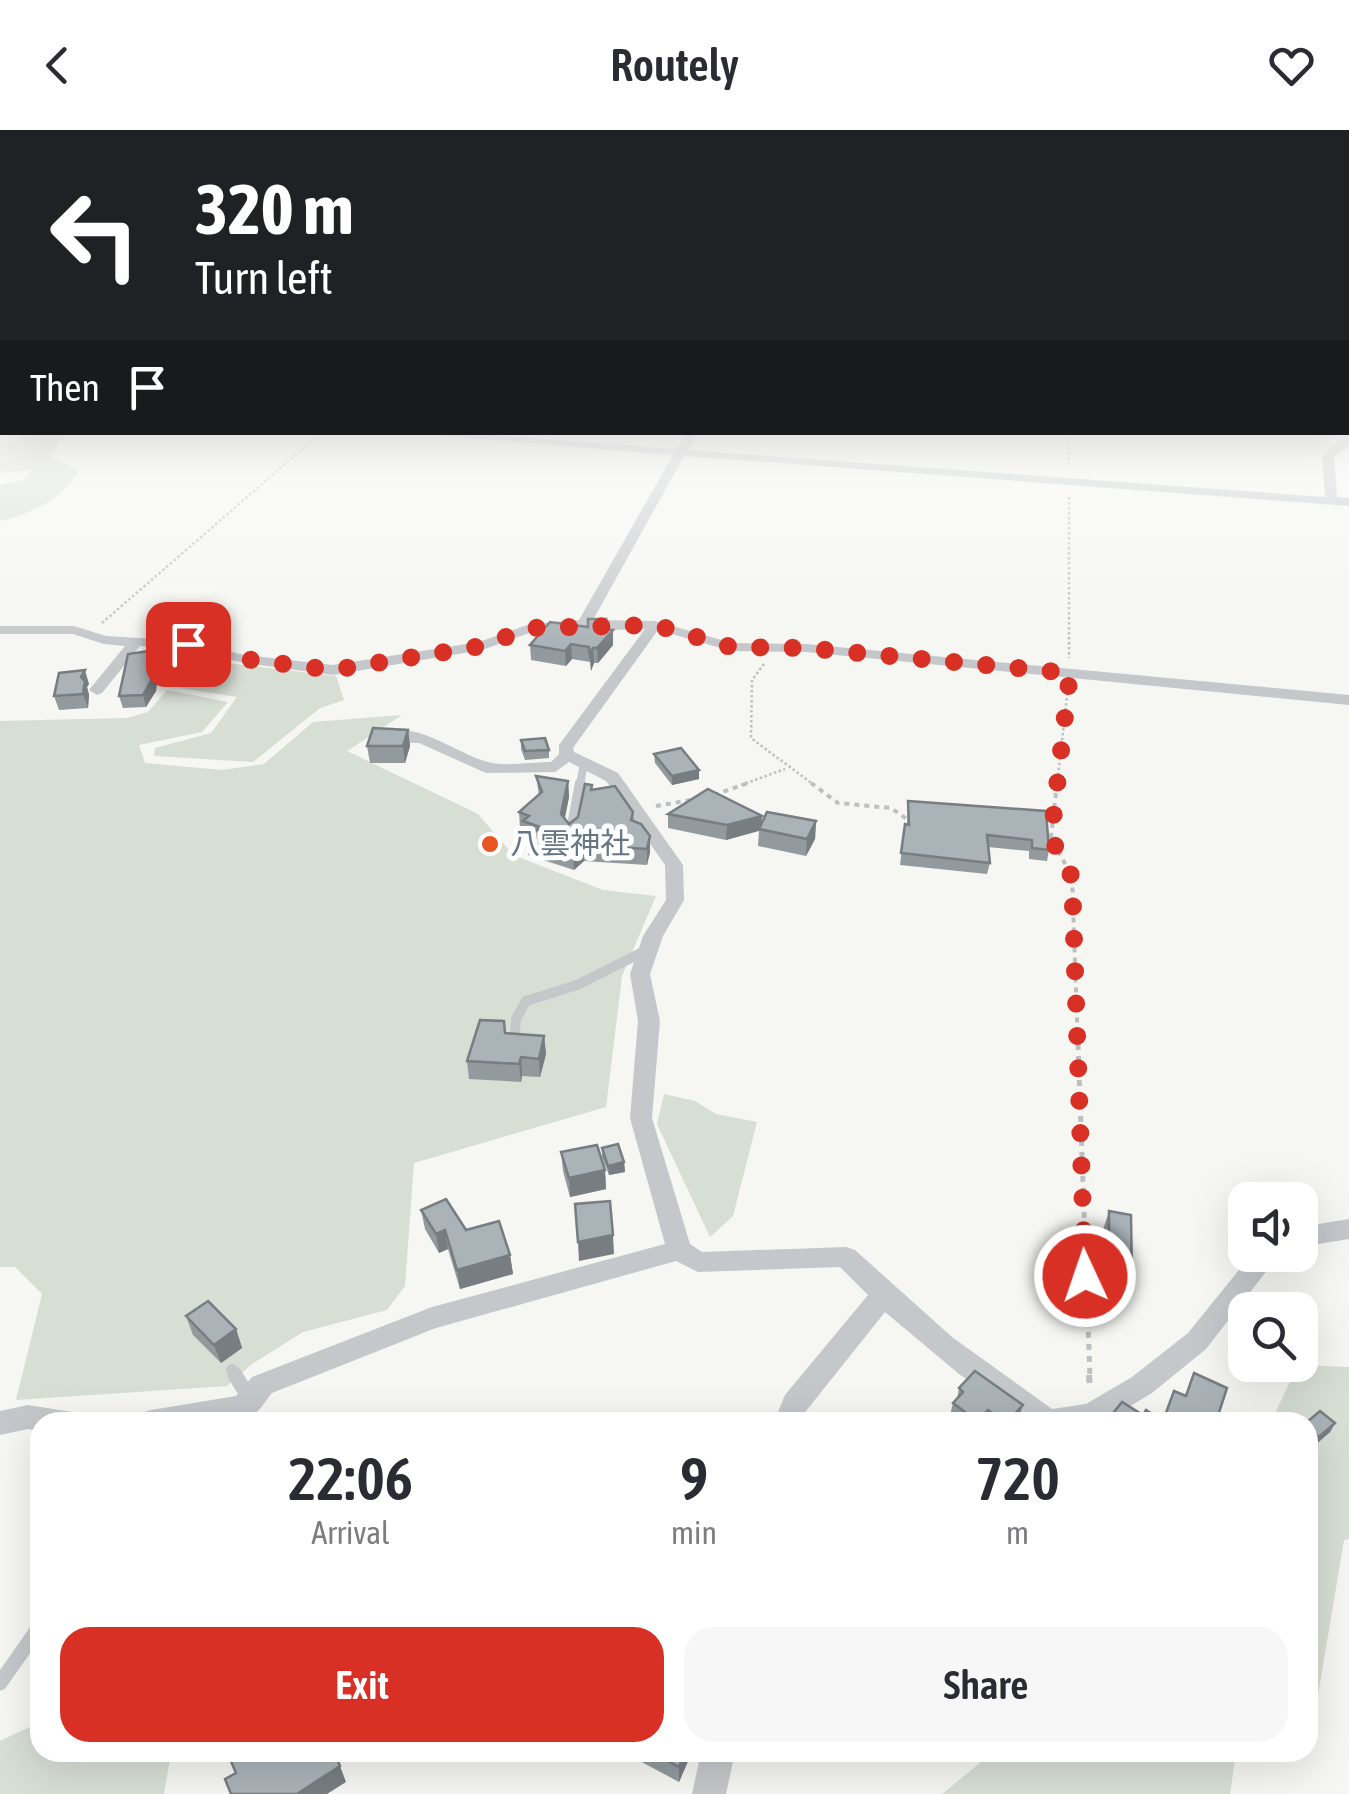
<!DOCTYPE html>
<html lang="en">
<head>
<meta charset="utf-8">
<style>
	body { margin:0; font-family:"Asap Condensed","Noto Sans JP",sans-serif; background:#f7f7f7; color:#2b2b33; height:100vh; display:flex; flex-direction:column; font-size:38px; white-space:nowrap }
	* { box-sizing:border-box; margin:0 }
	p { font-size:32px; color:#7c7c81 }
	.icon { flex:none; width:55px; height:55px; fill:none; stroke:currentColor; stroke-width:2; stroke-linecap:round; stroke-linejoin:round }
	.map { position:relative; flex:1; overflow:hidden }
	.panel { position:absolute; left:30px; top:1282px; width:1288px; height:350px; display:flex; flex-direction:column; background:#fff; border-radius:30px; box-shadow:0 10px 40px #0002 }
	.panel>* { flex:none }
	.top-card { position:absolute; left:0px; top:0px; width:1350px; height:305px; box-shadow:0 10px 40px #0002; background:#202124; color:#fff; overflow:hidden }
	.controls { position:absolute; left:1228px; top:1052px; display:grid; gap:20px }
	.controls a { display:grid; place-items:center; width:90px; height:90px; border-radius:20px; background:#fff; box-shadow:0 10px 40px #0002; font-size:50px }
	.pin { position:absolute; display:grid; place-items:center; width:85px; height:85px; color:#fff; margin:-42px; border-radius:20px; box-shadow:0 5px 15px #0006 }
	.me { position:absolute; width:110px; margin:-55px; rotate:357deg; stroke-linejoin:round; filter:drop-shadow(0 0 8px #0008) }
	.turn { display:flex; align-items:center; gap:35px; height:210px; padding:0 30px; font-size:45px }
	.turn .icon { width:130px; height:130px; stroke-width:2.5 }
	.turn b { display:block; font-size:70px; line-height:85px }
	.then { display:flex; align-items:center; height:95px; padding:0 30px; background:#0003; gap:20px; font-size:38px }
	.eta { display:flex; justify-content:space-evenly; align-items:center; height:170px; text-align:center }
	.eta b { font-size:60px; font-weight:600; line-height:70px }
	.action { display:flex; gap:20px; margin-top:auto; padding:20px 30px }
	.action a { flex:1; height:115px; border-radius:30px; background:#d93025; color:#fff; font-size:40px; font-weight:600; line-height:115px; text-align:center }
	.action a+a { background:#f7f7f7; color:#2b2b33 }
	header { display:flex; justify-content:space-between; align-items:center; height:130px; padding:0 30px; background:#fff; font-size:45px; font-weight:600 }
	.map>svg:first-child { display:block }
	.green { fill:#d7ded4 }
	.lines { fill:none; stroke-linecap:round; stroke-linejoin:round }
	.path-far3 { stroke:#bdc0c2; stroke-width:2.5; stroke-dasharray:2.5 2.5; stroke-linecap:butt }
	.path-far2 { stroke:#bdc0c2; stroke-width:4; stroke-dasharray:5 5; stroke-linecap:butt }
	.path-far1 { stroke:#bdc0c2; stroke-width:5; stroke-dasharray:6 6; stroke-linecap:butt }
	.path { stroke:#bdc0c2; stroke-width:6; stroke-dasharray:8 8; stroke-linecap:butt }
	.lane-far3 { stroke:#c4c8cb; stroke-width:8 }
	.lane-far2 { stroke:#c4c8cb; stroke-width:10 }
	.lane-far1 { stroke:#c4c8cb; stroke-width:12 }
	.lane { stroke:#c4c8cb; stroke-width:15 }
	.street { fill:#c4c8cb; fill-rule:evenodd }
	.wall { fill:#929a9e }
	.shaded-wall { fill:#777d81 }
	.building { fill:#aab3b8; stroke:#777d81; stroke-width:2.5 }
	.route { stroke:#d93025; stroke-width:18; stroke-dasharray:0 32.4 }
	.poi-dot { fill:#e85422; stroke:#fff; stroke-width:4 }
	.labels { text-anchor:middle; stroke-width:10; stroke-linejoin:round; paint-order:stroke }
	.poi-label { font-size:30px; fill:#647685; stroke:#fff; text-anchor:start }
</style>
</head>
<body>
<header><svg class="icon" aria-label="back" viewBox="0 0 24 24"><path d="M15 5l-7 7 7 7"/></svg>Routely<svg class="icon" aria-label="heart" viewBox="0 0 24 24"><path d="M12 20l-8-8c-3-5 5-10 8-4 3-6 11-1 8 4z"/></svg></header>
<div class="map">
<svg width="1349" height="1664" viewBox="0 0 1349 1664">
	<rect width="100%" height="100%" fill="#f6f6f3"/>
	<g class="green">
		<path d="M 0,283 L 2,302 L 65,303 L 50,327 L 79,340 C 62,370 32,383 0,391 L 0,355 L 24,350 L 31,340 L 0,343 Z"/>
		<path d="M 218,532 L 336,546 L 344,570 L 320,578 L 253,632 L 154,626 L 155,618 L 211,603 L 237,567 L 181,558 Z"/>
		<path d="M 167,560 L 228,572 L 202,602 L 139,615 L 145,633 L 222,640 L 264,634 L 313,592 L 402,585 L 347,621 L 478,684 L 513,725 L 603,760 L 656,766 L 622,846 L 606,977 L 414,1033 L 405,1156 L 387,1180 L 303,1202 L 252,1234 L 227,1256 L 16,1270 L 42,1164 L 15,1137 L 0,1137 L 0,591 L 127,588 L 148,582 Z"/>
		<path d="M 664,964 L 695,971 L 716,984 L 757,992 L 733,1086 L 710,1107 L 657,994 Z"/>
		<path d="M 1298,1235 L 1349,1237 L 1349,1409 L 1344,1410 L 1317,1571 L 1308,1577 L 1308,1292 L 1271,1292 Z"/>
		<path d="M 40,1592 L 40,1622 L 171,1623 L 164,1664 L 0,1664 L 0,1611 Z"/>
		<path d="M 992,1623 L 992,1622 L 1236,1623 L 1230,1664 L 942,1664 Z"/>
	</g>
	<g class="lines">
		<g class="path-far3">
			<path d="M 1068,302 L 1069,338"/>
			<path d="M 1069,367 L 1069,528"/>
			<path d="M 102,493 L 322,302"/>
			<path d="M 764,534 L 752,550 L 751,608 L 814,655"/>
			<path d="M 741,655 L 785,639"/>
			<path d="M 1057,655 L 1068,557"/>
		</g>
		<g class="path-far2">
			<path d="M 811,653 L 838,673 L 891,678 L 908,690"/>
			<path d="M 1057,653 L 1051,707 L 1072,747 L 1078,917"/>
			<path d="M 714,665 L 748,653"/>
			<path d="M 656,676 L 691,670"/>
		</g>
		<path class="path-far1" d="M 1078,914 L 1090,1248"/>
		<path class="path" d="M 1089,1245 L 1090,1261"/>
		<path class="lane-far3" d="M 580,655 L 584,633"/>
		<g class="lane-far2">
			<path d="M 571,701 L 580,653"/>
			<path d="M 514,914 L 516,889 L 526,871 L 577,855 L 647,820"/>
		</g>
		<path class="lane-far1" d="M 232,1240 L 237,1248"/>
		<g class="lane">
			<path d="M 235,1245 L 250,1269"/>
			<path d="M 0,1553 L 40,1496"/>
		</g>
		<g class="street">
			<path d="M 1349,301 L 1349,316 L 1334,327 L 1337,367 L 1349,368 L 1349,376 L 684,326 L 593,490 L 655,491 L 732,513 L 806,514 L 1349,565 L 1349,575 L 806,522 L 731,521 L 658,500 L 573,618 L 574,622 L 618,643 L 683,735 L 684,770 L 663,806 L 650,844 L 660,891 L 652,988 L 690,1114 L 702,1122 L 846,1117 L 855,1120 L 952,1207 L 1052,1279 L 1086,1274 L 1132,1247 L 1188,1203 L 1251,1125 L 1279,1125 L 1206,1219 L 1152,1263 L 1104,1292 L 1026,1292 L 959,1244 L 885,1182 L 806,1281 L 802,1292 L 774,1292 L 785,1265 L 868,1165 L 840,1137 L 698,1142 L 676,1131 L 436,1198 L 272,1263 C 265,1271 259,1283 250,1287 C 225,1300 166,1292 137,1292 L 141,1283 L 151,1280 L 236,1266 L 252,1247 L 432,1177 L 665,1114 L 630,988 L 638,891 L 630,844 L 643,806 L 666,770 L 665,735 L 606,651 L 569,632 L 555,642 L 486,643 L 419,613 L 386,612 L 378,607 C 410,584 457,625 488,632 C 506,637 531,632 551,632 L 559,624 L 559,615 L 645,499 L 532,502 L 482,520 L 333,545 L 244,533 L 189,519 L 140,516 L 102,563 L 97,565 L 89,560 L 125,516 L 104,514 L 73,504 L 0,504 L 0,496 L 74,496 L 106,506 L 189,511 L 244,525 L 333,535 L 479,512 L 530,494 L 579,490 L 673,325 L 396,302 L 453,302 L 677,319 L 686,302 L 697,302 L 688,320 L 1325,367 L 1322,326 Z"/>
			<path d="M 1349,1089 L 1349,1109 L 1300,1117 L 1300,1097 Z"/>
			<path d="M 28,1275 L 78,1283 L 82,1292 L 40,1292 L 40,1301 L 28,1299 L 0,1305 L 0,1281 Z"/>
			<path d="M 701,1622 L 735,1622 L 726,1664 L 692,1664 Z"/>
		</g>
	</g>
	<g class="wall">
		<path d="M 606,489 L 607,499 L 613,515 L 598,533 L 594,533 L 591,541 L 590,532 L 572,529 L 566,536 L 531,530 L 530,515 L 588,497 Z"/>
		<path d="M 159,532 L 156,561 L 146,577 L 123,578 L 119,566 Z"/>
		<path d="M 89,554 L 87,557 L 89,565 L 88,578 L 59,580 L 54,566 Z"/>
		<path d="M 408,600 L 410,616 L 405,633 L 370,633 L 367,616 Z"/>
		<path d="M 521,610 L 549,620 L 549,628 L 525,630 L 521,619 Z"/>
		<path d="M 654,624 L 699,640 L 699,649 L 672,655 L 655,633 Z"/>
		<path d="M 536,646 L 568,651 L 569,667 L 565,688 L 569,694 L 578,687 L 592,655 L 592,660 L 633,682 L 634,691 L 650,722 L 647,735 L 584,731 L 574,740 L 528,725 L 528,708 L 525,707 L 524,700 L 520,698 L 519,682 L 539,665 Z"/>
		<path d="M 908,671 L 1046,681 L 1049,720 L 1047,731 L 1029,729 L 1029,721 L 988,717 L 990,733 L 987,744 L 900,735 L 905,694 L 907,694 Z"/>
		<path d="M 668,684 L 762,686 L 761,694 L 816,691 L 815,709 L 806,726 L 758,716 L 759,701 L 726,710 L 668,698 Z"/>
		<path d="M 505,903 L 544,906 L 546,924 L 540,947 L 522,946 L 521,952 L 469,949 L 467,931 Z"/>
		<path d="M 602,1018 L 624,1032 L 625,1042 L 609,1045 L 602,1027 Z"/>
		<path d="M 561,1022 L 605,1040 L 606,1059 L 570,1067 L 563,1041 Z"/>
		<path d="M 421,1080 L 466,1100 L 510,1125 L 513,1144 L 460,1159 L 448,1119 L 439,1123 L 425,1099 Z"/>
		<path d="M 1109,1081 L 1132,1151 L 1126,1170 L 1103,1165 L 1103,1100 Z"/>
		<path d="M 186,1186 L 236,1199 L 242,1218 L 221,1233 L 193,1205 Z"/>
		<path d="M 959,1258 L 1018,1291 L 954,1292 L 949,1289 L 953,1273 L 957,1269 Z"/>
		<path d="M 1308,1292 L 1335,1293 L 1330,1302 L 1314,1316 L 1308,1310 Z"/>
		<path d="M 623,1622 L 692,1622 L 679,1652 Z"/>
	</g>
	<g class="shaded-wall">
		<path d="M 606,489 L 607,504 L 613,500 L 613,515 L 598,533 L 597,518 L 602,498 Z"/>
		<path d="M 571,514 L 572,529 L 566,536 L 565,521 Z"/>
		<path d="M 593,518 L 594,533 L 591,541 L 590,525 Z"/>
		<path d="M 156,520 L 159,532 L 156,561 L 146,577 L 143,565 Z"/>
		<path d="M 85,540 L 89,554 L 87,557 L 89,565 L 88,578 L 83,564 L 81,547 Z"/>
		<path d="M 408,600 L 410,616 L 405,633 L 403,616 Z"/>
		<path d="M 699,640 L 699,649 L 672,655 L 672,646 Z"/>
		<path d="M 568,651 L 569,667 L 562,700 L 561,684 Z"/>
		<path d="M 762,686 L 761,700 L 726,710 L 727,695 Z"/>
		<path d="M 816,691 L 815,709 L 806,726 L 807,709 Z"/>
		<path d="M 650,706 L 650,722 L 647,735 L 647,719 Z"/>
		<path d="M 583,715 L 584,731 L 574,740 L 573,724 Z"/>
		<path d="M 544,906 L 546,924 L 540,947 L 539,929 Z"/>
		<path d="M 521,927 L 522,946 L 521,952 L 519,934 Z"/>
		<path d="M 624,1032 L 625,1042 L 609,1045 L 608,1036 Z"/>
		<path d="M 605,1040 L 606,1059 L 570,1067 L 569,1048 Z"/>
		<path d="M 445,1100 L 448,1119 L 439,1123 L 436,1104 Z"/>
		<path d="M 613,1105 L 614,1124 L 579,1131 L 578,1112 Z"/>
		<path d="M 510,1125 L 513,1144 L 460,1159 L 457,1140 Z"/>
		<path d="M 236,1199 L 242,1218 L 221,1233 L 214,1215 Z"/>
		<path d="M 1023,1275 L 1017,1292 L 1007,1292 Z"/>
		<path d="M 988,1280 L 984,1292 L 977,1292 L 977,1291 Z"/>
		<path d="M 1335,1293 L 1330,1302 L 1314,1316 L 1319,1307 Z"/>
		<path d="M 685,1622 L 692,1622 L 679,1652 L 679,1637 Z"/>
		<path d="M 340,1636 L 346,1652 L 327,1664 L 297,1664 Z"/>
	</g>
	<g class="building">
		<path d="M 588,489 L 606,489 L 602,498 L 613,500 L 597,518 L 593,518 L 590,525 L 589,517 L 571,514 L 565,521 L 530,515 L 550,492 L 588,497 Z"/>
		<path d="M 156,520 L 152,549 L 143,565 L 119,566 L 128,524 Z"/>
		<path d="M 85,540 L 81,547 L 85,551 L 83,564 L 54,566 L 59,543 Z"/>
		<path d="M 373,598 L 408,600 L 403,616 L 367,616 Z"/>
		<path d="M 545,608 L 549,620 L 525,621 L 521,610 Z"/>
		<path d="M 681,618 L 699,640 L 672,646 L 654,624 Z"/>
		<path d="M 536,646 L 568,651 L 561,684 L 569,694 L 578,687 L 585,654 L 592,655 L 591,660 L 615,656 L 633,682 L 631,690 L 641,694 L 650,706 L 647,719 L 583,715 L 573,724 L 527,709 L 540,697 L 523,691 L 529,686 L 519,682 L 542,662 Z"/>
		<path d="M 708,659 L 762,686 L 727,695 L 668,684 Z"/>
		<path d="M 908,671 L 1046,681 L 1049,720 L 1032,718 L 1032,710 L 987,705 L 990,733 L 901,723 L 905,694 L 909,695 Z"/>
		<path d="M 767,682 L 816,691 L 807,709 L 759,699 Z"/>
		<path d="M 480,890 L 504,891 L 505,903 L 544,906 L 539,929 L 521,927 L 519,934 L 467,931 Z"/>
		<path d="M 618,1014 L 624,1032 L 608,1036 L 602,1018 Z"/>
		<path d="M 597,1015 L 605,1040 L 569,1048 L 561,1022 Z"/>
		<path d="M 446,1069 L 466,1100 L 499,1091 L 510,1125 L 457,1140 L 445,1100 L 436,1104 L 421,1080 Z"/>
		<path d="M 610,1071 L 613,1105 L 578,1112 L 575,1074 Z"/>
		<path d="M 1109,1081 L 1131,1085 L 1132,1151 L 1109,1147 Z"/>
		<path d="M 208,1171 L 236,1199 L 214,1215 L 186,1186 Z"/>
		<path d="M 975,1241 L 1023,1275 L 1007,1292 L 988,1280 L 977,1291 L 953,1273 L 963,1262 L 959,1258 Z"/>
		<path d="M 1194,1243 L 1227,1258 L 1216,1292 L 1193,1292 L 1190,1291 L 1189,1292 L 1106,1292 L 1122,1272 L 1143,1285 L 1146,1280 L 1163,1291 L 1174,1261 L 1186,1266 Z"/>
		<path d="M 1320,1281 L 1335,1293 L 1319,1307 L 1308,1297 L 1307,1292 Z"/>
		<path d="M 227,1622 L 334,1622 L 340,1636 L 297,1664 L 231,1664 L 225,1649 L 236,1643 Z"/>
		<path d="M 652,1622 L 685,1622 L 679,1637 Z"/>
	</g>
	<linearGradient id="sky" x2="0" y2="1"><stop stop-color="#97bcdd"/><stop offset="0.55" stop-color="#fbfbfa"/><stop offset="1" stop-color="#fbfbfa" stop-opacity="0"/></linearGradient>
	<rect width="1349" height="516" fill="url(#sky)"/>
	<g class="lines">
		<path class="route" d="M 188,514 L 244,529 L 333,540 L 482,516 L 530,498 L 655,495 L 731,517 L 806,518 L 1070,543 L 1051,708 L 1072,747 L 1085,1146"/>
	</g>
	<circle class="poi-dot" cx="490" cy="714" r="10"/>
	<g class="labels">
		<g class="poi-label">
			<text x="510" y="724">八雲神社</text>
		</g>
	</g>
</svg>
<div class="controls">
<a><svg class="icon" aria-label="sound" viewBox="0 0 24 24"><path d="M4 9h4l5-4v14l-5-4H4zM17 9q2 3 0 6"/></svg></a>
<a><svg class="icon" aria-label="search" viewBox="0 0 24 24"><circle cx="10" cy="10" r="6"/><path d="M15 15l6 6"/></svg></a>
</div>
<div class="pin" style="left:188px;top:514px;background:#d93025"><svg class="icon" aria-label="arrive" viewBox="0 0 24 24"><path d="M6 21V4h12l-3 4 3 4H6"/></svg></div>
<svg class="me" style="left:1085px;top:1146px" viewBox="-20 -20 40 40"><circle r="17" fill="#d93025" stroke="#fff" stroke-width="3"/><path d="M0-11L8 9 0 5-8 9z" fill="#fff"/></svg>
<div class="top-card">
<div class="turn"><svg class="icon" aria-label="left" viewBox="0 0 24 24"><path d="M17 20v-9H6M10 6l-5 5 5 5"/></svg><div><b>320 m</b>Turn left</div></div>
<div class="then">Then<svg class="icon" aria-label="arrive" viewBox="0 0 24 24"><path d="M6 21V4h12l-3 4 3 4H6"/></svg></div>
</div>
<section class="panel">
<div class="eta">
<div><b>22:06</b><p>Arrival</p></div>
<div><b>9</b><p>min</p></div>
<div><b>720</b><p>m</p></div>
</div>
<div class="action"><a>Exit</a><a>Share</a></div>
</section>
</div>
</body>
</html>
